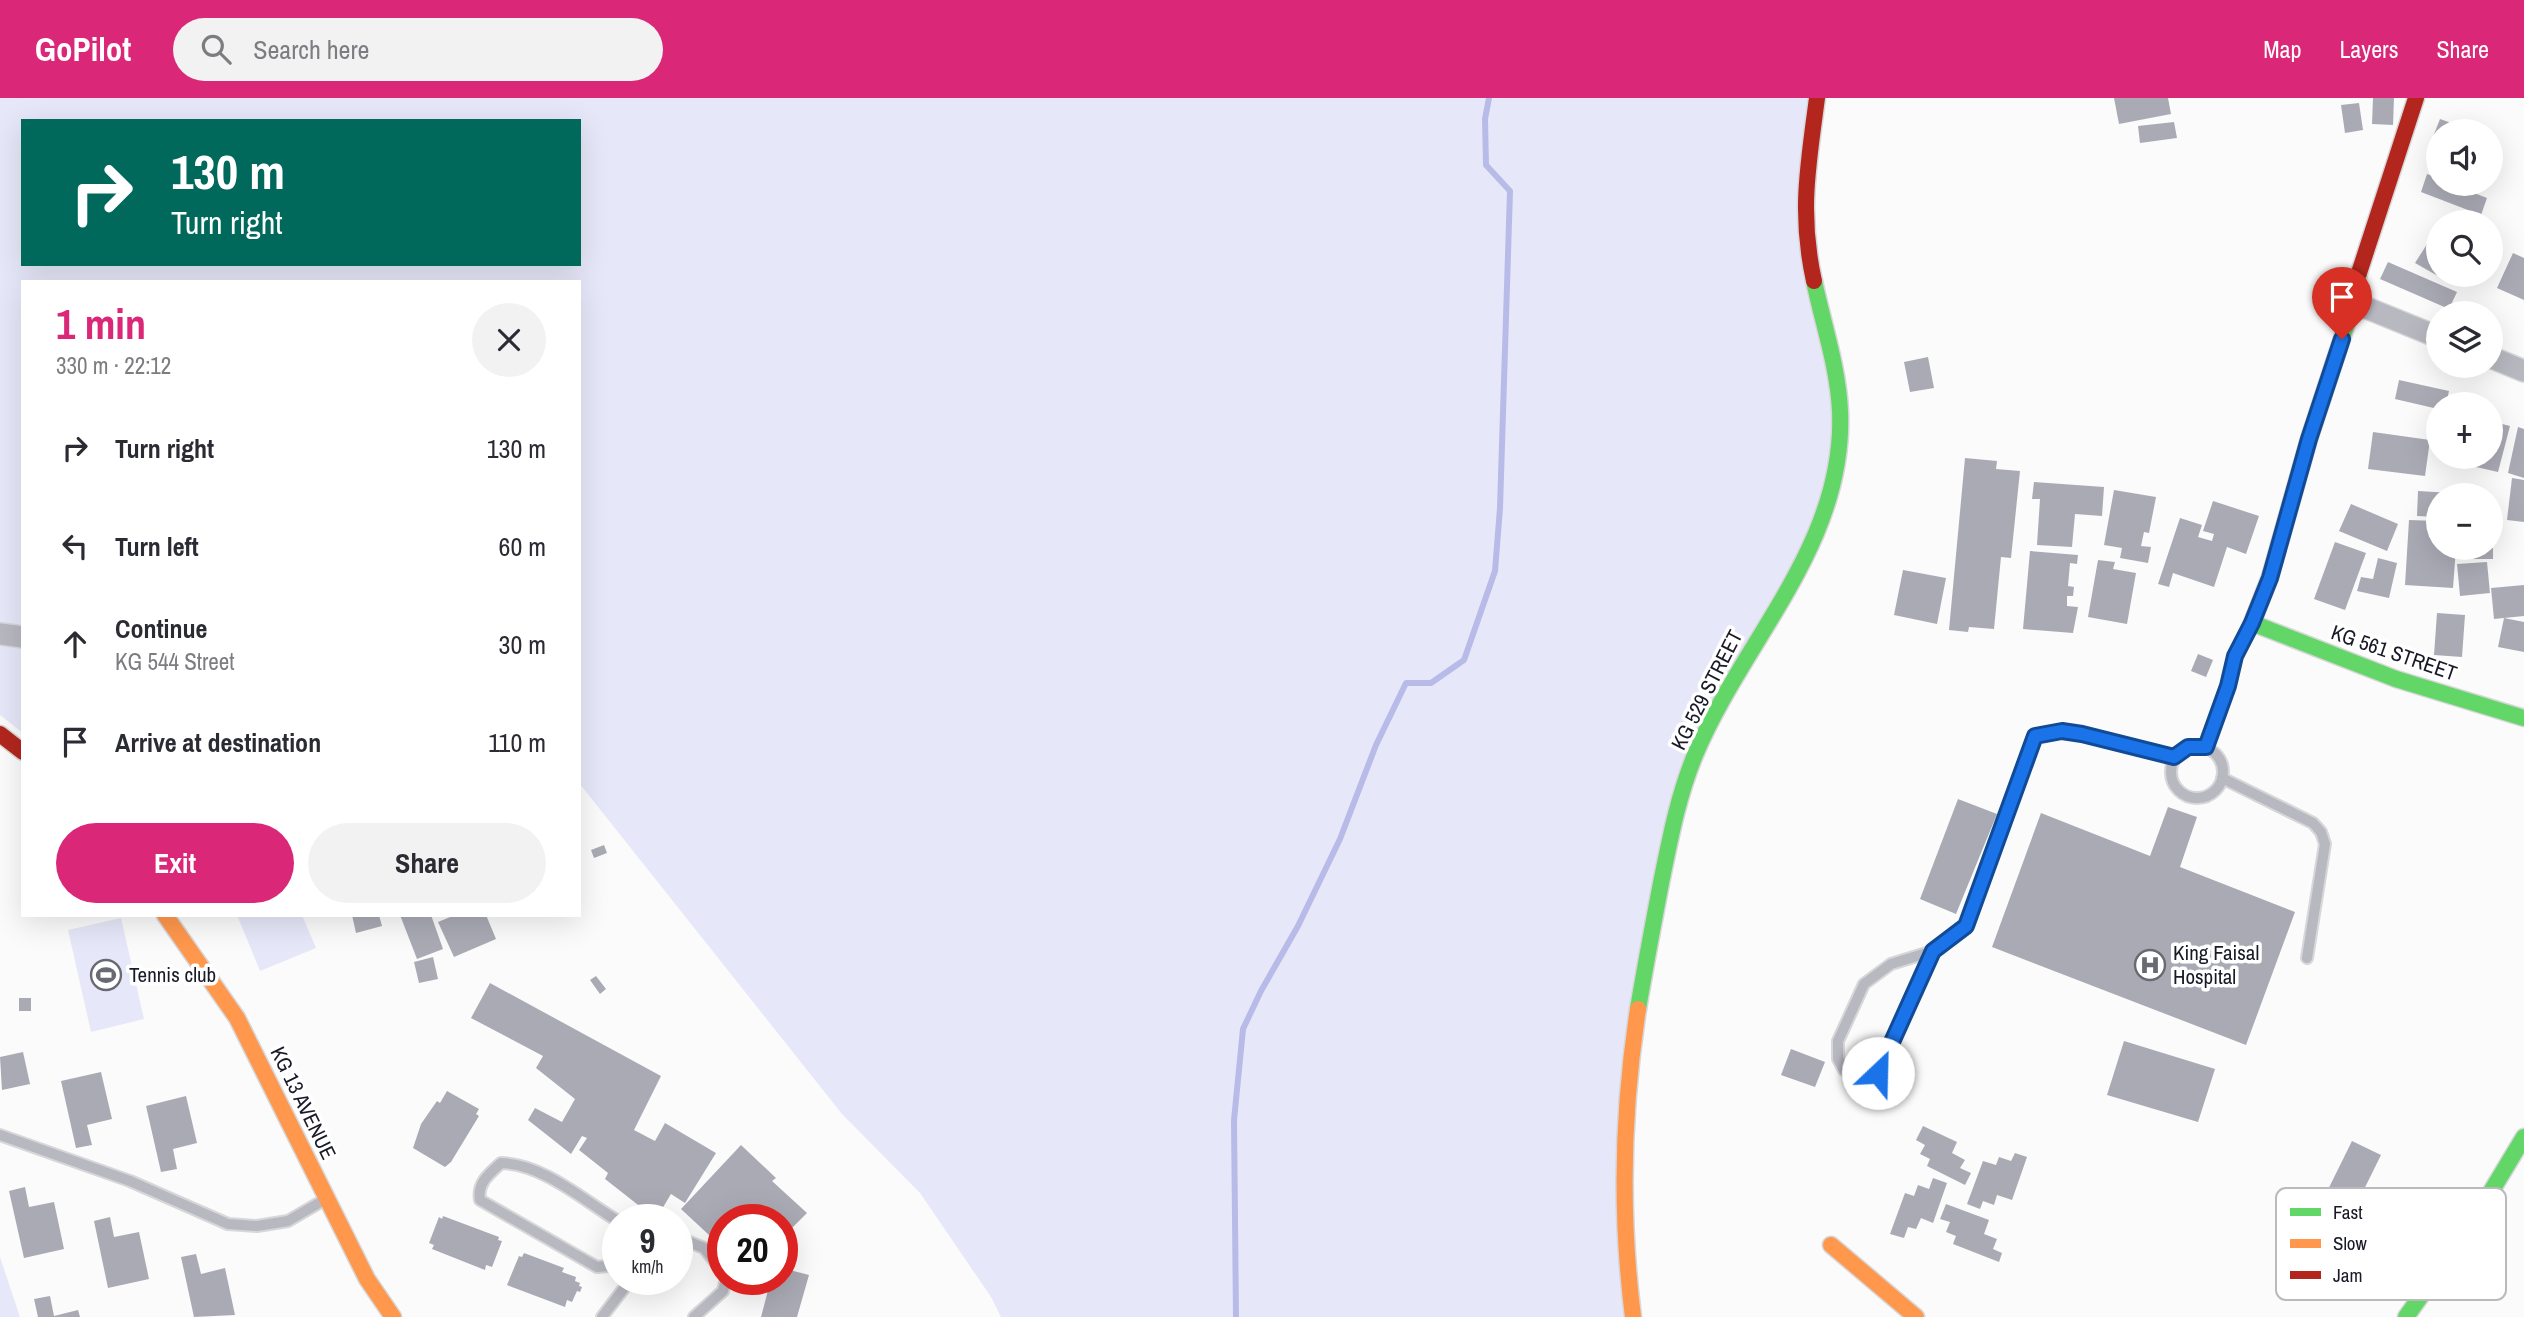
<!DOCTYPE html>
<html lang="en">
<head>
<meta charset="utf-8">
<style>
	body { margin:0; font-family:"Archivo Narrow",sans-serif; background:#f2f2f3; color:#2b2b33; height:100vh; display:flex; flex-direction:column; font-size:26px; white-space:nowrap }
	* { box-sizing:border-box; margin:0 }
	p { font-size:23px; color:#7c7c81 }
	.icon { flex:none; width:38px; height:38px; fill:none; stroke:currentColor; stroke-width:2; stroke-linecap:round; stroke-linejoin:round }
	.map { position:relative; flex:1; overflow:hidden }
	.sheet { position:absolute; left:21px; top:182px; width:560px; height:637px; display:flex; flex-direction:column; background:#fff; border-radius:0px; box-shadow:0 7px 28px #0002 }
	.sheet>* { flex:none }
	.banner { position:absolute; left:21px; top:21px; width:560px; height:147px; border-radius:0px; box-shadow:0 7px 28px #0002; background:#00695c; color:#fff; overflow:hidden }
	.buttons { position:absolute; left:2426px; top:21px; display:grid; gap:14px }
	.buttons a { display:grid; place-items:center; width:77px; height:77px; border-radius:50%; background:#fff; box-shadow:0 7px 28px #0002; font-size:35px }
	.speed { position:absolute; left:602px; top:1106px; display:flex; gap:14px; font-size:35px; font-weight:700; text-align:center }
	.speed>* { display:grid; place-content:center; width:91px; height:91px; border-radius:50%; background:#fff; box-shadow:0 7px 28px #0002; line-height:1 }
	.speed small { font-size:18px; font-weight:400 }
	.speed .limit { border:10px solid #d22; background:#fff; color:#111 }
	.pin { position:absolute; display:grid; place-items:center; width:60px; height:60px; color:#fff; margin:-72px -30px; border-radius:50% 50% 50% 0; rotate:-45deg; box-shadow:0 0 7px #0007 }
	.pin .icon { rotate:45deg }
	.me { position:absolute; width:77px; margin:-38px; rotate:24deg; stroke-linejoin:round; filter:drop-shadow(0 0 5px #0008) }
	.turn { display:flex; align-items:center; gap:24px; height:147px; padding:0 35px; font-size:32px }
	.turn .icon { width:91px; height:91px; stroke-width:2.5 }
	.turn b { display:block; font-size:49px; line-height:60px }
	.round { display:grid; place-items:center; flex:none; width:74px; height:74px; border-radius:37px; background:#f2f2f3 }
	.overview { display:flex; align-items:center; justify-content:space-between; height:119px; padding:0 35px }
	h1 { font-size:42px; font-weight:700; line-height:52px; color:#db2777 }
	.cta { display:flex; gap:14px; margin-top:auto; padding:14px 35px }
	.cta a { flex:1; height:80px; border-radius:42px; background:#db2777; color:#fff; font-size:28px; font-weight:700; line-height:80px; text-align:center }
	.cta a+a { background:#f2f2f3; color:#2b2b33 }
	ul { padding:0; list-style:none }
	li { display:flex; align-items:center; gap:21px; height:98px; padding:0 35px }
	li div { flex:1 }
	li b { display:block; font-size:26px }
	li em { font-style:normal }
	header { display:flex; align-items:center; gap:42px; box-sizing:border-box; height:98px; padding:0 35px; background:#db2777; color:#fff }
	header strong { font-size:33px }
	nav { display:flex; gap:38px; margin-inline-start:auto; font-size:24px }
	.search { width:490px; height:63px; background:#f2f2f3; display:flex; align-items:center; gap:18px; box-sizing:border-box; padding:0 24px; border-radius:38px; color:#7c7c81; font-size:26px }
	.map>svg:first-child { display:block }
	.green { fill:#e6e8f9; fill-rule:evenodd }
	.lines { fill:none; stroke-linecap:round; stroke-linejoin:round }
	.stream { stroke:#b8bbe7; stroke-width:6 }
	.building { fill:#aaaab5 }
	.lane-casing { stroke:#d7d7d9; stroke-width:14 }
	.street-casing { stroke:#d7d7d9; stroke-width:24 }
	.fast-casing { stroke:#d7d7d9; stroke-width:19 }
	.slow-casing { stroke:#d7d7d9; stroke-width:19 }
	.jam-casing { stroke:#d7d7d9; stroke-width:19 }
	.lane { stroke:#b7b8c0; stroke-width:10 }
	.street { stroke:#b7b8c0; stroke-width:21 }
	.fast { stroke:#63d668; stroke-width:16 }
	.slow { stroke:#ff974d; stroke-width:16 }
	.jam { stroke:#b3261e; stroke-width:16 }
	.route-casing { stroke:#114b97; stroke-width:18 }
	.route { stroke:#1a73e8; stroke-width:12 }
	.labels { text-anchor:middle; stroke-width:7; stroke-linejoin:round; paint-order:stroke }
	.street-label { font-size:21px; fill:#191a27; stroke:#fff }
	.poi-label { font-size:21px; fill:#191a27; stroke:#fff; text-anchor:start }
	.key { fill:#fff; stroke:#bababe; stroke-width:2 }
	.key-label { font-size:19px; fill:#191a27 }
</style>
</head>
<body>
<header>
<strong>GoPilot</strong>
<div class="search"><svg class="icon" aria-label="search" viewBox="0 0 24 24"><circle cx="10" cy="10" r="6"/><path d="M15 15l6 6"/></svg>Search here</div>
<nav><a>Map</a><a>Layers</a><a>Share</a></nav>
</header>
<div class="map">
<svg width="2524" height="1219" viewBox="0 0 2524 1219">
	<rect width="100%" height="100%" fill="#fbfbfb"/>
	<g class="green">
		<path d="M 0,0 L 1823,0 L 1814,113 L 1836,343 L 1804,453 L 1703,653 L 1630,906 L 1626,1219 L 1001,1219 L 991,1199 L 920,1095 L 842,1016 L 579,685 L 579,184 L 23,184 L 23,635 L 0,617 ZM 23,23 L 579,23 L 579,166 L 23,166 Z"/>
		<path d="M 237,817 L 302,817 L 316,850 L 260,873 Z"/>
		<path d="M 121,820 L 144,921 L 91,934 L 68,832 Z"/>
		<path d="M 0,1159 L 20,1219 L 0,1219 Z"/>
	</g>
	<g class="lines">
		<path class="stream" d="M 1236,1219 L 1234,1022 L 1243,931 L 1261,893 L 1298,828 L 1340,741 L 1376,647 L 1406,585 L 1431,585 L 1464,562 L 1495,473 L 1500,410 L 1510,93 L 1486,67 L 1485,21 L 1489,0"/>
	</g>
	<g class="building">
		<path d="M 2114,0 L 2168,0 L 2171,16 L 2119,26 Z"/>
		<path d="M 2373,0 L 2394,0 L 2393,27 L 2372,26 Z"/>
		<path d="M 2359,5 L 2363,32 L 2345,35 L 2341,7 Z"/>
		<path d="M 2440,21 L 2474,33 L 2438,33 L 2438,47 L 2431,44 Z"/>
		<path d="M 2174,24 L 2177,40 L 2140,45 L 2138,28 Z"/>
		<path d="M 2427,76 L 2438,80 L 2438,86 L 2451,86 L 2487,100 L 2481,117 L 2421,94 Z"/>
		<path d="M 2429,143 L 2438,148 L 2438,178 L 2415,165 Z"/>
		<path d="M 2513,155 L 2524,160 L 2524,202 L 2497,190 Z"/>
		<path d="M 2388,164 L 2457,194 L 2449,211 L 2380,181 Z"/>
		<path d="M 1928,259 L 1934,290 L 1910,294 L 1904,264 Z"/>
		<path d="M 2399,282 L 2449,293 L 2446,306 L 2438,306 L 2438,311 L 2395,301 Z"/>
		<path d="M 2490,323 L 2510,328 L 2498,374 L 2463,366 L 2465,359 L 2490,359 Z"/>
		<path d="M 2518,329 L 2524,331 L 2524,380 L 2508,375 Z"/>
		<path d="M 2373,334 L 2430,342 L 2425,378 L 2368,371 Z"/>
		<path d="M 1965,360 L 1997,363 L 1996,371 L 2020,373 L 2011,460 L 2001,459 L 1994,531 L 1969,529 L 1968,534 L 1949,532 Z"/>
		<path d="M 2512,380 L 2524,382 L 2524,424 L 2507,422 Z"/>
		<path d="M 2034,384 L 2104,389 L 2102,418 L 2075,416 L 2072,449 L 2037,447 L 2040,401 L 2032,401 Z"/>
		<path d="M 2114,392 L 2156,399 L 2149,435 L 2144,434 L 2141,448 L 2151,449 L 2148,465 L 2120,460 L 2122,450 L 2104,447 Z"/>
		<path d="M 2418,393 L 2452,395 L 2452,397 L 2438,397 L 2438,419 L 2417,418 Z"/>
		<path d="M 2213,403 L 2259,418 L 2246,456 L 2227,449 L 2214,489 L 2173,475 L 2169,489 L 2158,486 L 2180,420 L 2202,427 L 2198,439 L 2212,443 L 2214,436 L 2203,433 Z"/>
		<path d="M 2351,406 L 2398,426 L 2387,453 L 2339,433 Z"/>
		<path d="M 2409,422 L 2438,423 L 2438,450 L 2456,450 L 2453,490 L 2405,487 Z"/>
		<path d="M 2335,444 L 2366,455 L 2345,512 L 2314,501 Z"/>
		<rect x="2460" y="450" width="33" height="11"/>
		<path d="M 2030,453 L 2078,457 L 2077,466 L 2070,465 L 2068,488 L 2074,489 L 2073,498 L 2067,498 L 2067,508 L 2078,509 L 2073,535 L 2023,531 Z"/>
		<path d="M 2378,460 L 2397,465 L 2389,500 L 2357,493 L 2361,479 L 2373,481 Z"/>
		<path d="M 2098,462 L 2115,464 L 2113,471 L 2136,475 L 2127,526 L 2088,519 Z"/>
		<path d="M 2487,464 L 2490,495 L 2460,498 L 2457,466 Z"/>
		<path d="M 1903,472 L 1946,480 L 1937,526 L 1894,517 Z"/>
		<path d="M 2524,487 L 2524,518 L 2504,520 L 2524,524 L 2524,554 L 2498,549 L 2504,520 L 2494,521 L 2491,490 Z"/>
		<path d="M 2437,515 L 2465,517 L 2462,559 L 2434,557 Z"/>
		<path d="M 2198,556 L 2213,562 L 2206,579 L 2191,573 Z"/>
		<path d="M 1958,701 L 1997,716 L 1956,816 L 1920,801 Z"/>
		<path d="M 2168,709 L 2197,719 L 2180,769 L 2295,814 L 2246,947 L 1992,849 L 2041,715 L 2150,758 Z"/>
		<path d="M 604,747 L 607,755 L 594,760 L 591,752 Z"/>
		<path d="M 352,817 L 379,817 L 382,828 L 356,835 Z"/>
		<path d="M 400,817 L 431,817 L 443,851 L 417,861 Z"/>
		<path d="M 455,817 L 486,817 L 496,841 L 454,859 L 438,824 Z"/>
		<path d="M 433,859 L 438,881 L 419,885 L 414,864 Z"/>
		<path d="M 596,878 L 606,891 L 600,896 L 590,882 Z"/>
		<path d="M 490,885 L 661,978 L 634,1032 L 655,1043 L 665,1025 L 716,1055 L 685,1105 L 671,1096 L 656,1121 L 605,1081 L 608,1075 L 579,1052 L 587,1040 L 582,1038 L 571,1056 L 528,1022 L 535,1010 L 562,1024 L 575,1001 L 536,970 L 543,958 L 471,920 Z"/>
		<rect x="19" y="900" width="12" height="13"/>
		<path d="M 2124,943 L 2215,971 L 2198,1024 L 2107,997 Z"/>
		<path d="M 1791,951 L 1825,964 L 1815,989 L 1781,977 Z"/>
		<path d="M 23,954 L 30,986 L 2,992 L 0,959 Z"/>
		<path d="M 101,974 L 112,1021 L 87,1027 L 92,1047 L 76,1050 L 61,983 Z"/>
		<path d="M 447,993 L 479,1011 L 476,1016 L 479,1018 L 451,1064 L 445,1069 L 413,1050 L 421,1026 L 437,1003 L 440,1005 Z"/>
		<path d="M 186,998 L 197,1045 L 173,1051 L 177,1071 L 161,1074 L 146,1008 Z"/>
		<path d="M 1923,1028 L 1957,1044 L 1952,1055 L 1965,1062 L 1960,1070 L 1971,1075 L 1965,1087 L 1927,1068 L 1930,1061 L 1920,1056 L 1925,1047 L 1916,1042 Z"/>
		<path d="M 2352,1043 L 2381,1057 L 2339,1142 L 2310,1128 Z"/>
		<path d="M 741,1047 L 776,1080 L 772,1083 L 807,1115 L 782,1140 L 782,1122 L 723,1122 L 723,1150 L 681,1111 Z"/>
		<path d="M 2015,1055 L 2027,1059 L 2012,1102 L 1997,1097 L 1994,1107 L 1983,1103 L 1980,1111 L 1967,1106 L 1983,1063 L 1996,1067 L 1999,1059 L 2011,1063 Z"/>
		<path d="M 1933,1080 L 1947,1085 L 1933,1125 L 1921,1120 L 1916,1131 L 1908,1129 L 1904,1140 L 1890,1136 L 1905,1095 L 1914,1098 L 1918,1087 L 1929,1091 Z"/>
		<path d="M 25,1089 L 29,1109 L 54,1104 L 64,1151 L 24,1160 L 9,1093 Z"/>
		<path d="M 1946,1106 L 1989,1122 L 1984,1136 L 1997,1141 L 1993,1151 L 2002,1155 L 1999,1164 L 1953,1146 L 1956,1138 L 1946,1134 L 1950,1124 L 1940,1121 Z"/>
		<path d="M 443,1118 L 499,1139 L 498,1142 L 502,1143 L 492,1169 L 486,1167 L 485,1172 L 432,1151 L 434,1147 L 429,1145 L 439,1119 L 442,1121 Z"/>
		<path d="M 110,1119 L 114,1139 L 139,1134 L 149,1181 L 108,1190 L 94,1123 Z"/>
		<path d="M 524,1155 L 564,1170 L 562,1174 L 576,1179 L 575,1183 L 580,1185 L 579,1188 L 582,1189 L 580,1194 L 577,1193 L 572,1204 L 567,1202 L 565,1209 L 507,1187 L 519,1158 L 522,1159 Z"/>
		<path d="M 196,1156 L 201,1176 L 225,1170 L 235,1217 L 194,1219 L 181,1159 Z"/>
		<path d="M 782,1170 L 809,1177 L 797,1219 L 761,1219 L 771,1181 L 782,1181 Z"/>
		<path d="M 50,1198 L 54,1218 L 78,1212 L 80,1219 L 38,1219 L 34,1201 Z"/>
	</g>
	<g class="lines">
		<g class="lane-casing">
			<g id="lane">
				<circle cx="2197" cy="674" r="26"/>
				<path d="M 2206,649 C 2221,608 2231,566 2251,528"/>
				<path d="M 2222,680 L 2313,725 L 2321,734 L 2325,746 L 2307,860"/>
				<path d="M 1933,853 L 1878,975 L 1870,978 L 1844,972 L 1838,961 L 1838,943 L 1864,886 L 1891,866 L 1933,853 L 1966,828 L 2035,638 L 2062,633 L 2082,636 L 2174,659"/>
				<path d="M 0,1037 L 130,1083 L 228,1126 L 257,1128 L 288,1123 L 324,1102"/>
				<path d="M 618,1123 C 583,1102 543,1066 501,1065 C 489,1076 477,1085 480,1102 L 597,1169 L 609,1168 L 618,1163"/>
				<path d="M 677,1139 L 704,1150 L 723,1174"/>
				<path d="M 602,1219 L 631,1181"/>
				<path d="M 694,1219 L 723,1193 L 726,1181"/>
			</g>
		</g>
		<g class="street-casing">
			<g id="street">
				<path d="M 2352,204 L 2438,239"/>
				<path d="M 2490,259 L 2524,273"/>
				<path d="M 0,536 L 23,539"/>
			</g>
		</g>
		<g class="fast-casing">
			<g id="fast">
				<path d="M 2359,175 L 2350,216 L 2309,341 L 2270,479 L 2252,525 L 2396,581 L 2524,620"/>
				<path d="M 1638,911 C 1645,869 1653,827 1661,785 C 1670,741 1678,698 1695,657 C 1743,542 1846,446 1840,313 C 1838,269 1823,226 1814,183"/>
				<path d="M 2406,1219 L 2468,1132 L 2524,1039"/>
			</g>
		</g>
		<g class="slow-casing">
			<g id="slow">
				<path d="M 165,817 L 237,920 L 367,1181 L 393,1219"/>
				<path d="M 1831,1147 L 1916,1219"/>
				<path d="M 1633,1219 C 1620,1115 1622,1014 1638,911"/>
			</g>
		</g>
		<g class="jam-casing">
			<g id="jam">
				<path d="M 2359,175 L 2416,0"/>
				<path d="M 1814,183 C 1799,115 1808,68 1817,0"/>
				<path d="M 0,636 L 23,654"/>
			</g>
		</g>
		<use href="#lane" class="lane"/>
		<use href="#street" class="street"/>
		<use href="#fast" class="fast"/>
		<use href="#slow" class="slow"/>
		<use href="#jam" class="jam"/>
	</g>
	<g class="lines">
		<g class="route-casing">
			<path id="route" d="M 1878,975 L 1933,853 L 1966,828 L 2035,638 L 2062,633 L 2082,636 L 2174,659 L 2188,649 L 2206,649 L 2228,588 L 2235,558 L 2252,525 L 2270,480 L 2309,341 L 2342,241"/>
		</g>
		<use href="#route" class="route"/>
	</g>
	<defs>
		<g id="hospital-ring" transform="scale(1.575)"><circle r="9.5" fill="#fff" stroke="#686971" stroke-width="1.5"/><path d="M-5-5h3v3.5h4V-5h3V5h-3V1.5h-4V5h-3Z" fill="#686971"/></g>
		<g id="stadium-ring" transform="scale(1.575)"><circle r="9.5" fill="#fff" stroke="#686971" stroke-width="1.5"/><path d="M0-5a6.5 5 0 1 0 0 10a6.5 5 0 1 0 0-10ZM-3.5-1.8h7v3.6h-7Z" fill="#686971"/></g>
	</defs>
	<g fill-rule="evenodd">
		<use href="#hospital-ring" x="2150" y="867"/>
		<use href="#stadium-ring" x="106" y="877"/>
	</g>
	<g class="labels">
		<g class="street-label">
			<text transform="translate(2394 555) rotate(19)" y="7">KG 561 STREET</text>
			<text transform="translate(1707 592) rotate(-63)" y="7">KG 529 STREET</text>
			<text transform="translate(303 1005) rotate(64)" y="7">KG 13 AVENUE</text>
		</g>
		<g class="poi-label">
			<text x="2173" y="862">King Faisal<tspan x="2173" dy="24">Hospital</tspan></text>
			<text x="129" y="884">Tennis club</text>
		</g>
	</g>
	<rect x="2276" y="1090" width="230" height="112" rx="10" class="key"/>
	<rect x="2290" y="1110" width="31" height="8" fill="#63d668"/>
	<rect x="2290" y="1141" width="31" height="9" fill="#ff974d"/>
	<rect x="2290" y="1173" width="31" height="8" fill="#b3261e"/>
	<g class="key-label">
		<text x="2333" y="1121">Fast</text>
		<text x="2333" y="1152">Slow</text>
		<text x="2333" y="1184">Jam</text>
	</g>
</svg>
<div class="buttons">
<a><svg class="icon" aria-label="sound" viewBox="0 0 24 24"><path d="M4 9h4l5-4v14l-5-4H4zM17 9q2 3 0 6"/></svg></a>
<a><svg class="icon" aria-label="search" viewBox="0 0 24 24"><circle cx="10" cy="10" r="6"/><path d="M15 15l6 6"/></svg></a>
<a><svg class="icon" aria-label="layers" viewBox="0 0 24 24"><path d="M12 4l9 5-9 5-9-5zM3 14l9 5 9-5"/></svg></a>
<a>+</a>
<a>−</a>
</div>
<div class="speed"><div>9<small>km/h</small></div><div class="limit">20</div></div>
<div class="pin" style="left:2342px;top:241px;background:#d93025"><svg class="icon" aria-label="arrive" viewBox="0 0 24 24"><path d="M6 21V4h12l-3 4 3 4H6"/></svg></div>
<svg class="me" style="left:1878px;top:975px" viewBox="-20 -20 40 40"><circle r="19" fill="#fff"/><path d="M0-13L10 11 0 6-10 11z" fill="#1a73e8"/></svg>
<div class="banner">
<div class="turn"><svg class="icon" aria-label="right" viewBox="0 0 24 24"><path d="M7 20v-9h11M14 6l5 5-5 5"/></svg><div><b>130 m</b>Turn right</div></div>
</div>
<section class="sheet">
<div class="overview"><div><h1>1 min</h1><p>330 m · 22:12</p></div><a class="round"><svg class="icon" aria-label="close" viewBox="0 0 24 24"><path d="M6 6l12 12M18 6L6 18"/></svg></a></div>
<ul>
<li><svg class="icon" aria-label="right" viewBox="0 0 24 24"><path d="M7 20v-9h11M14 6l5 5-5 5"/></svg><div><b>Turn right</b></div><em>130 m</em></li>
<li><svg class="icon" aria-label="left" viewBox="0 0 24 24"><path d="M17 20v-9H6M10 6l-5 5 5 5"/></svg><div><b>Turn left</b></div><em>60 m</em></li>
<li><svg class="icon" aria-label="ahead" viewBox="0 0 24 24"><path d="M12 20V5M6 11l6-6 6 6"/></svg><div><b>Continue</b><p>KG 544 Street</p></div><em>30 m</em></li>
<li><svg class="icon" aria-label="arrive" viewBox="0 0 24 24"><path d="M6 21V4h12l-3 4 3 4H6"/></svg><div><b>Arrive at destination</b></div><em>110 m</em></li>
</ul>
<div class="cta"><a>Exit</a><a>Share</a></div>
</section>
</div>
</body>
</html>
